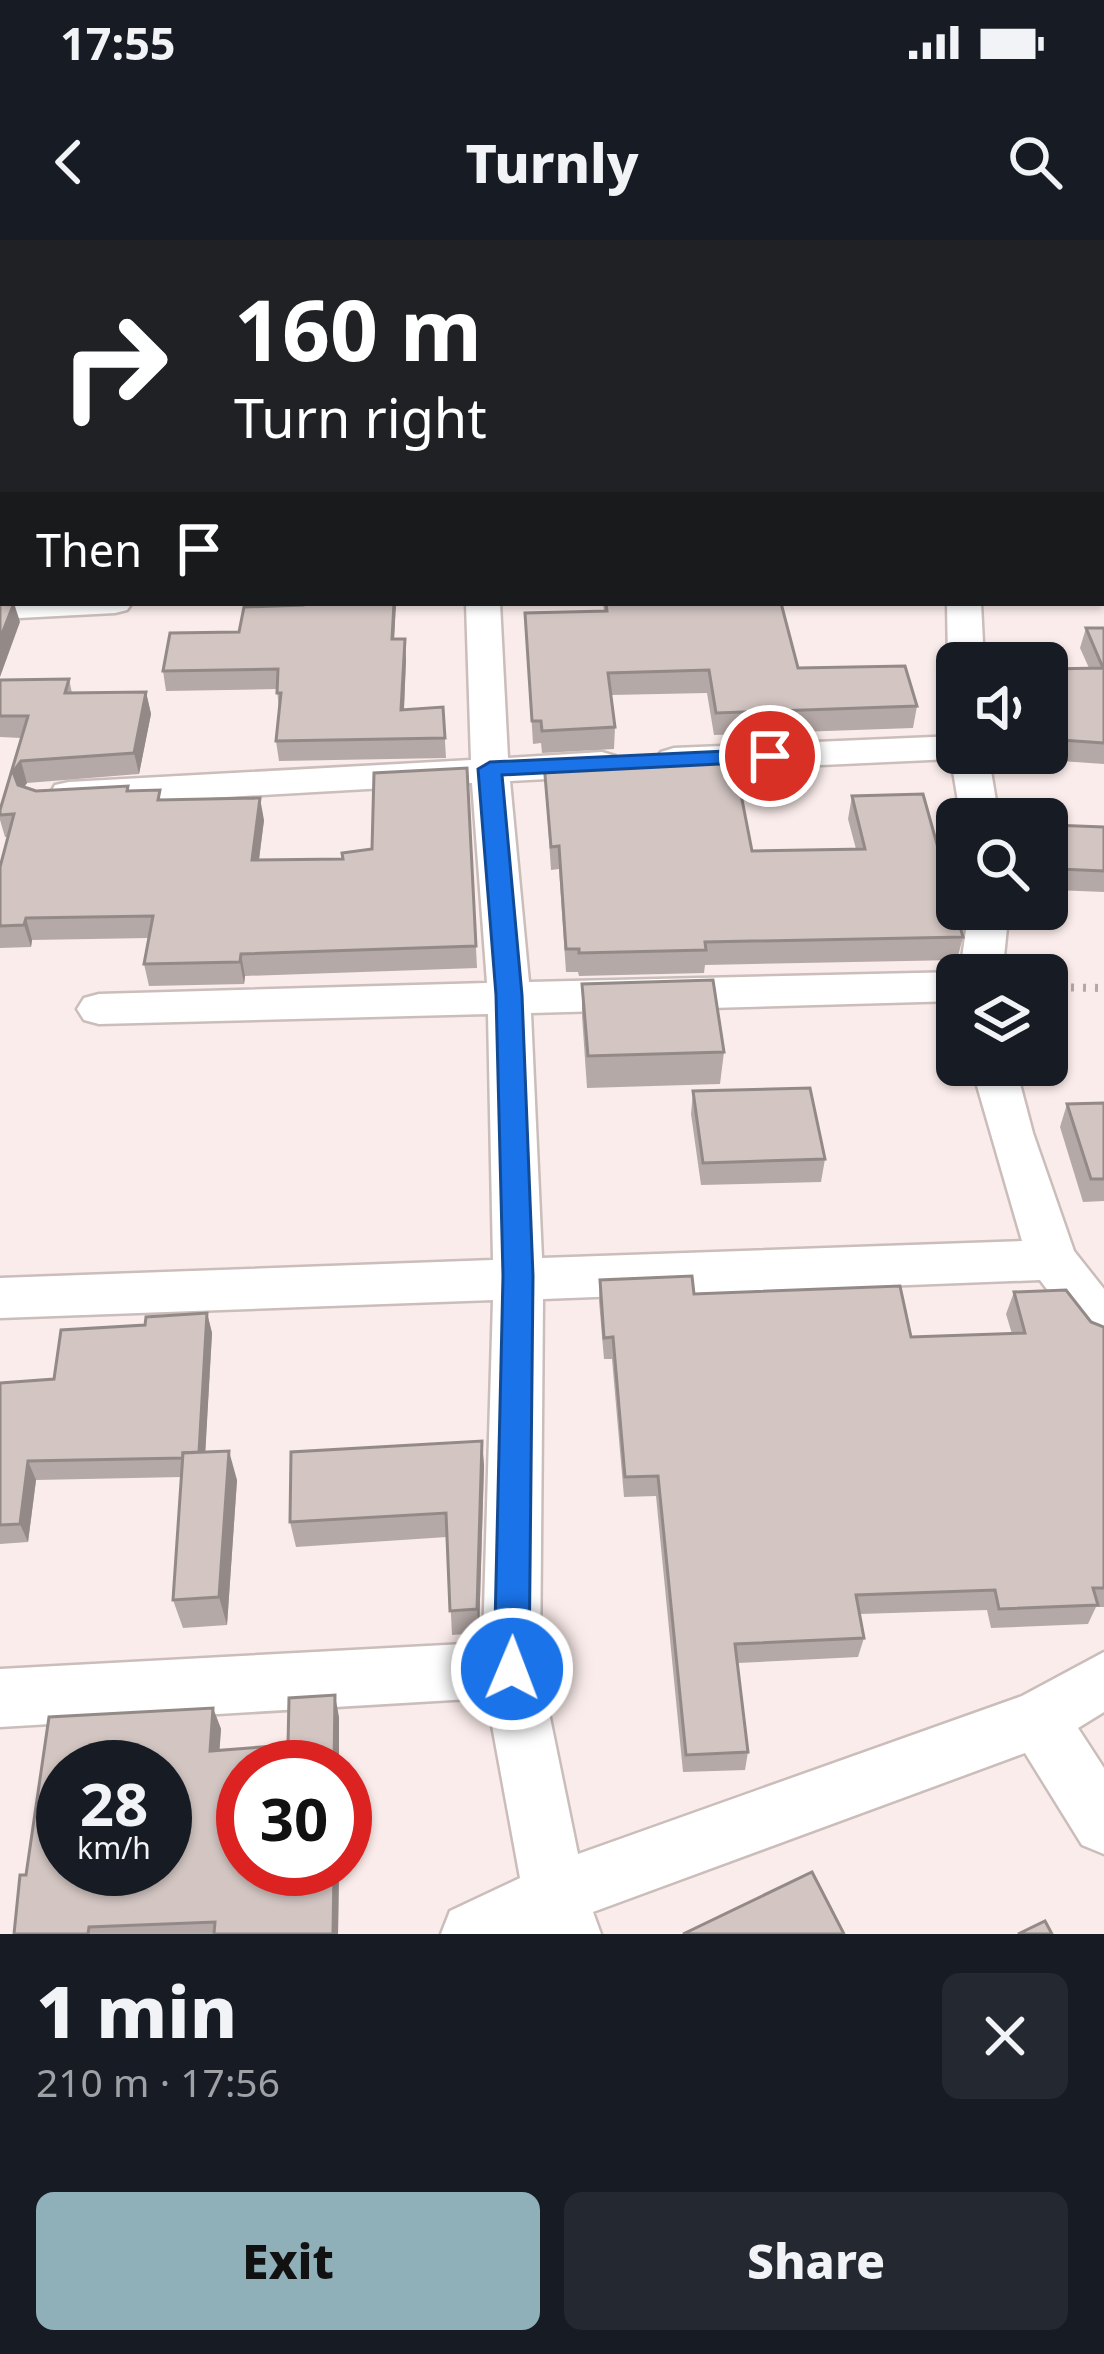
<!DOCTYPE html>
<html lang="en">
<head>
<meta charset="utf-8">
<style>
	body { margin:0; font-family:"Noto Sans",sans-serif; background:#242831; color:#f1f3f6; height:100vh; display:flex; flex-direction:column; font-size:45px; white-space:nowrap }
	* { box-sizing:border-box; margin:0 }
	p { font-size:39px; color:#9ea1a6 }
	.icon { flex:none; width:66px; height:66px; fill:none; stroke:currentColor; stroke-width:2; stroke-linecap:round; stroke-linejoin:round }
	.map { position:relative; height:1694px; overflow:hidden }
	.details { display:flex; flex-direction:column; background:#171b24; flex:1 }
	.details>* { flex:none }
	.guide { position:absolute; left:0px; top:0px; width:1104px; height:366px; box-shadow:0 3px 9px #0004; background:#202124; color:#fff; overflow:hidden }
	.controls { position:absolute; left:936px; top:402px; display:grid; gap:24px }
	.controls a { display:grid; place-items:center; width:132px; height:132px; border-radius:18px; background:#171b24; box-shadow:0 3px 9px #0004; font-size:60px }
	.speed { position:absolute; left:36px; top:1500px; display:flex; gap:24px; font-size:60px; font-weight:700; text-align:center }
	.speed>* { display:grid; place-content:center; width:156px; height:156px; border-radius:50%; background:#171b24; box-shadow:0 3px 9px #0004; line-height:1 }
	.speed small { font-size:30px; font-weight:400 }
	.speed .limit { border:18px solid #d22; background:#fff; color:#111 }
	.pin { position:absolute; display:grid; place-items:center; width:102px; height:102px; color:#fff; margin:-51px; border:6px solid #fff; border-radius:50%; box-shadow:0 3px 12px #0007 }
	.me { position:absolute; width:132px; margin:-66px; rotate:1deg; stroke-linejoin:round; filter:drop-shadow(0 0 9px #0008) }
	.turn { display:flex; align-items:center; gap:42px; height:252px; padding:0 36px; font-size:54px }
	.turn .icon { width:156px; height:156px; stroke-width:2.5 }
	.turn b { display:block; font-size:84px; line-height:102px }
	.then { display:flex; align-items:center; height:114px; padding:0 36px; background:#0003; gap:24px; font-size:45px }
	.round { display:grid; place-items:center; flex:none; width:126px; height:126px; border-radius:18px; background:#242831 }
	.headline { display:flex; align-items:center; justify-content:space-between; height:204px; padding:0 36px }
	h1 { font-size:72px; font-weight:800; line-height:90px }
	.button { display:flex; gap:24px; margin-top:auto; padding:24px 36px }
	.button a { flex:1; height:138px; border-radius:18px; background:#8fb0b9; color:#111; font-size:48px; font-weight:800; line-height:138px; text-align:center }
	.button a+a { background:#242831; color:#f1f3f6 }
	.status { display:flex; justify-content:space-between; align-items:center; height:84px; padding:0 60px; background:#171b24; direction:ltr }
	.status svg { height:33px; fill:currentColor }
	header { display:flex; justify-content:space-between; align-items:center; height:156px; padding:0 36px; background:#171b24; font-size:54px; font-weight:800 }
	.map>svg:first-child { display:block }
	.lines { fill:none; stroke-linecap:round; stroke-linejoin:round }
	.minor-casing { stroke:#cabdba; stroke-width:5 }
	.path { stroke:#b3a8a6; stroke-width:8; stroke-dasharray:3 9; stroke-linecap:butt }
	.minor { fill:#fff; fill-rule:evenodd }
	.wall { fill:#b5a9a7 }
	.shaded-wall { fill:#938a88 }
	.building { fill:#d2c5c2; stroke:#938a88; stroke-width:3; fill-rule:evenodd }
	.route { fill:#1a73e8; stroke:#114b97; stroke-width:3 }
</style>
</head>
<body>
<div class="status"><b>17:55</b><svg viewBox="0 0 49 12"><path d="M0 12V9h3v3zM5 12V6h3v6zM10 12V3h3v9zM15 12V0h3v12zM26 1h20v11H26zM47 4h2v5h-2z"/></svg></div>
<header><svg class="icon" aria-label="back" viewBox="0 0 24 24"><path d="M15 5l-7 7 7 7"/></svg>Turnly<svg class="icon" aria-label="search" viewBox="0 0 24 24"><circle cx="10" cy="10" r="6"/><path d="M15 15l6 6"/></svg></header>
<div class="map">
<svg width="1104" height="1694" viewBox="0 0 1104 1694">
	<rect width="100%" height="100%" fill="#faecea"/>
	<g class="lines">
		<g class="minor-casing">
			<g id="minor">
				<path d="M 418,0 L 568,0 L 416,3 Z"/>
				<rect x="827" y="0" width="26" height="3"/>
				<path d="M 1059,0 L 1085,0 L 1086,3 L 1060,3 Z"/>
				<rect x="0" y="6" width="3" height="16"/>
				<rect x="1101" y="338" width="3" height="20"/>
				<path d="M 0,359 L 3,363 L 132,363 L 127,370 L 115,373 L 0,379 Z"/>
				<path d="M 466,363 L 500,363 L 508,518 L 602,512 L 615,516 L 621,524 L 615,532 L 602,536 L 510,541 L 529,742 L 960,732 L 969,669 L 1009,669 L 1002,735 L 957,735 L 957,761 L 531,773 L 542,1018 L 1022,1001 L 971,825 L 1015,825 L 1033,893 L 1074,1011 L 1104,1049 L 1104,1107 L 1086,1101 L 1040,1040 L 543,1059 L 540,1429 L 578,1614 L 1022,1456 L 1104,1412 L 1104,1472 L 1078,1488 L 1104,1528 L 1104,1614 L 1082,1605 L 1025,1513 L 593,1672 L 601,1694 L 441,1694 L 450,1671 L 520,1638 L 487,1458 L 0,1487 L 0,1429 L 483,1403 L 493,1060 L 0,1078 L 0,1038 L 493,1020 L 488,774 L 99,784 L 84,780 L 77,769 L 84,758 L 99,754 L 487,743 L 472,543 L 69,566 L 55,563 L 50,554 L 55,545 L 69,542 L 471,520 Z"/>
				<path d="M 947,363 L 981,363 L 984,423 L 957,423 L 957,431 L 948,423 Z"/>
				<path d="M 957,496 L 957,513 L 988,513 L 999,579 L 961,579 L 951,519 L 674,532 L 661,528 L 655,520 L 661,512 L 674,508 Z"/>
			</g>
		</g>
		<path class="path" d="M 1047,747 L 1104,748"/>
		<use href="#minor" class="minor"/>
	</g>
	<g class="wall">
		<path d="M 1101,62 L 1104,64 L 1104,253 L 1101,253 Z"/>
		<path d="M 3,153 L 3,355 L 0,355 L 0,212 L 2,210 L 0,211 Z"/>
		<path d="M 396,363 L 394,399 L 406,419 L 404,470 L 443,467 L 446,518 L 279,521 L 276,501 L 279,470 L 277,449 L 166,451 L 163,431 L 239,392 L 303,365 Z"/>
		<path d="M 603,363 L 781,363 L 798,428 L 917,466 L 913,488 L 714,495 L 707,453 L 611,455 L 615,487 L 614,509 L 542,513 L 541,503 L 533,504 L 525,373 L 604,372 Z"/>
		<path d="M 1086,388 L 1104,388 L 1104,524 L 1017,518 L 1016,513 L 1047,513 L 1048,429 L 1089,428 L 1080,408 Z"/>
		<path d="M 69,439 L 72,453 L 146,452 L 151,474 L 139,534 L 27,543 L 24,547 L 36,551 L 129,551 L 162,559 L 264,580 L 259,620 L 343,619 L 372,609 L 467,528 L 477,728 L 245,736 L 244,744 L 149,746 L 144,724 L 149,698 L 32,700 L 31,707 L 0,708 L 0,627 L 8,597 L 5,597 L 0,580 L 0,570 L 21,498 L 0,497 L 0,440 Z"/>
		<path d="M 544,523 L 752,611 L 856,609 L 848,579 L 852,556 L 963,697 L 957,720 L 705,725 L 704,733 L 579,736 L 578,732 L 566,732 L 559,629 L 551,630 Z"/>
		<path d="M 1051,585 L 1104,587 L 1104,652 L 1054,650 L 1047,616 L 1047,599 Z"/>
		<path d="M 582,744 L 724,812 L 720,844 L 587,848 L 582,776 Z"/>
		<path d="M 693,851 L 825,919 L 821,942 L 701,945 L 691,874 Z"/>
		<path d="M 1104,863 L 1104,961 L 1083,962 L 1060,887 L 1067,864 Z"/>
		<path d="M 600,1040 L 694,1054 L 911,1097 L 1012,1094 L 1006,1074 L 1014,1052 L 1104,1087 L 1104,1367 L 1096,1367 L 1088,1384 L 991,1388 L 987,1370 L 860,1374 L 864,1398 L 858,1417 L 738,1423 L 748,1512 L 745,1530 L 683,1532 L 656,1256 L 624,1257 L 612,1119 L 604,1119 L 599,1061 Z"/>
		<path d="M 207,1073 L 212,1093 L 205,1212 L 237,1240 L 227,1385 L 183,1388 L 173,1360 L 182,1237 L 36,1240 L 28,1302 L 0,1304 L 0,1143 L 54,1139 Z"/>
		<path d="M 482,1201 L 484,1226 L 479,1393 L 452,1395 L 447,1297 L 296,1307 L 290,1282 Z"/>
		<path d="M 213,1468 L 221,1489 L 219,1510 L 288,1505 L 339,1477 L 339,1527 L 243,1527 L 339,1629 L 338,1694 L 14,1694 L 26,1635 Z"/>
	</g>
	<g class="shaded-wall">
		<path d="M 14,363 L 20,382 L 0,437 L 0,399 Z"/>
		<path d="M 394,363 L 396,363 L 393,419 L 392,399 Z"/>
		<path d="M 405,399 L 406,419 L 403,490 L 401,470 Z"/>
		<path d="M 146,452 L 151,474 L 139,534 L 134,513 Z"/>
		<path d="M 21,521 L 27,543 L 19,554 L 13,532 Z"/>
		<path d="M 260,558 L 264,580 L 256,642 L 252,620 Z"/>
		<path d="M 26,678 L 32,700 L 31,707 L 24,685 Z"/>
		<path d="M 241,714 L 245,736 L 244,744 L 240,722 Z"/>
		<path d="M 207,1073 L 212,1093 L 204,1236 L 198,1217 Z"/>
		<path d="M 482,1201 L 484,1226 L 479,1393 L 477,1369 Z"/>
		<path d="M 229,1211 L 237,1240 L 227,1385 L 219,1357 Z"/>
		<path d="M 28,1221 L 36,1240 L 28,1302 L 20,1284 Z"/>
		<path d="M 335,1455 L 339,1477 L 339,1527 L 334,1527 Z"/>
		<path d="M 213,1468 L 221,1489 L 218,1532 L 210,1511 Z"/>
		<path d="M 334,1629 L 339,1629 L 338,1694 L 333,1694 Z"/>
	</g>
	<g class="building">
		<path d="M 192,0 L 372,0 L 372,3 L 191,3 Z"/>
		<rect x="489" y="0" width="279" height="3"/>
		<path d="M 866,0 L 981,0 L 983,3 L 867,3 Z"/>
		<path d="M 1101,62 L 1104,64 L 1104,233 L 1101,233 Z"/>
		<path d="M 0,153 L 3,153 L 3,334 L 0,334 L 0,212 L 2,211 L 0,199 Z"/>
		<path d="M 0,361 L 3,361 L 3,363 L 14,363 L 0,399 Z"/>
		<path d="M 303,363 L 394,363 L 392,399 L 405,399 L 401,470 L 443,467 L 445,498 L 276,501 L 281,453 L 277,453 L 278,429 L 163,431 L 170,393 L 239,392 L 244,367 L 303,365 Z"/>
		<path d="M 606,363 L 781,363 L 798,428 L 905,426 L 917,466 L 716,473 L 709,430 L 608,433 L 615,487 L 542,491 L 541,481 L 532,481 L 525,373 L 607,371 Z"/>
		<path d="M 1086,388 L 1104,388 L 1104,503 L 1047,499 L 1047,447 L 1055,447 L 1048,429 L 1103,428 Z"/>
		<path d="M 69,439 L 65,453 L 146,452 L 134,513 L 21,521 L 13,532 L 18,545 L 36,551 L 128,546 L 127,551 L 160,550 L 158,560 L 260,558 L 252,620 L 343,619 L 342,613 L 372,609 L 374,533 L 467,528 L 476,706 L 241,714 L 240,722 L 144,724 L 153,676 L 26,678 L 24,685 L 0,686 L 0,627 L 14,574 L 0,575 L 0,570 L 28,476 L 0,476 L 0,440 Z"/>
		<path d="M 733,513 L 752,611 L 865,609 L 852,556 L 923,554 L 963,697 L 705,702 L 706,710 L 579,713 L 579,709 L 566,709 L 559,606 L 551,607 L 544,523 Z"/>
		<path d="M 1051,585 L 1104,587 L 1104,631 L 1060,629 Z"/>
		<path d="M 713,740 L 724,812 L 588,816 L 582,744 Z"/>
		<path d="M 810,848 L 825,919 L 703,923 L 693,851 Z"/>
		<path d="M 1104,863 L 1104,939 L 1091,939 L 1067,864 Z"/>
		<path d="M 692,1036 L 694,1054 L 900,1046 L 911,1097 L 1025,1093 L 1014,1052 L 1066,1050 L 1091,1082 L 1104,1087 L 1104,1348 L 1093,1348 L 1098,1365 L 999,1369 L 995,1350 L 856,1355 L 864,1398 L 735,1404 L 748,1512 L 686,1515 L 658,1236 L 625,1237 L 613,1097 L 604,1098 L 600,1040 Z"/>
		<path d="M 207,1073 L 199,1212 L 183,1213 L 183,1218 L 28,1221 L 20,1284 L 0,1285 L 0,1143 L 54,1139 L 61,1090 L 145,1085 L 146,1077 Z"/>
		<path d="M 482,1201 L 477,1369 L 450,1371 L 446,1273 L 290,1282 L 291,1212 Z"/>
		<path d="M 229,1211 L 219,1357 L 173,1360 L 183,1213 Z"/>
		<path d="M 335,1455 L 334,1527 L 243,1527 L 243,1629 L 334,1629 L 333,1694 L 214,1694 L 215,1682 L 89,1687 L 88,1694 L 14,1694 L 20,1635 L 26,1635 L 49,1477 L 213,1468 L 210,1511 L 288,1505 L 289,1458 ZM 63,1527 L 165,1527 L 165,1629 L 63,1629 Z"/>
		<path d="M 812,1632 L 844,1694 L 683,1694 Z"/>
		<path d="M 1045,1681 L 1052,1694 L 1018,1694 Z"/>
	</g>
	<path class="route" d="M 770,509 L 778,511 L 778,521 L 502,535 L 522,755 L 533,1036 L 529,1429 L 524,1441 L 512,1446 L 499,1441 L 494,1429 L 503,1036 L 496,755 L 478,529 L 490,522 Z"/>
</svg>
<div class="controls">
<a><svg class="icon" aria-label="sound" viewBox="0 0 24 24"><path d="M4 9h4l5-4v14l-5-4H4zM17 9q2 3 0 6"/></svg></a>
<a><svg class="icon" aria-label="search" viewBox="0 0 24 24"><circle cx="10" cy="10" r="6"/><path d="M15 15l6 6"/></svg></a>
<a><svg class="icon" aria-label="layers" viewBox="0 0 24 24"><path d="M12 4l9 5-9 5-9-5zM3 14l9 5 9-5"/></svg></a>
</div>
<div class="speed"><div>28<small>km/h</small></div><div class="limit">30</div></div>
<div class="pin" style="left:770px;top:516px;background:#d93025"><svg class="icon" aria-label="arrive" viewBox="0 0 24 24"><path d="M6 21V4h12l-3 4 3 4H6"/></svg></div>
<svg class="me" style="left:512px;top:1429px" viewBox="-20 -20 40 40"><circle r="17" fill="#1a73e8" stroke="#fff" stroke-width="3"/><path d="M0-11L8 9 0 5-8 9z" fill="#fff"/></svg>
<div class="guide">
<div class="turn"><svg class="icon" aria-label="right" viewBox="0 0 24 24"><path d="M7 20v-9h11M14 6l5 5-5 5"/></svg><div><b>160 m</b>Turn right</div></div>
<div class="then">Then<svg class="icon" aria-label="arrive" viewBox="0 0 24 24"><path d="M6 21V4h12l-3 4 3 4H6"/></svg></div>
</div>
</div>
<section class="details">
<div class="headline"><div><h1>1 min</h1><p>210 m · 17:56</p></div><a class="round"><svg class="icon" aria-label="close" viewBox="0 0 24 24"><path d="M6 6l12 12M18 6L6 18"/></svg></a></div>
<div class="button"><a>Exit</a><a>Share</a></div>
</section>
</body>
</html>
